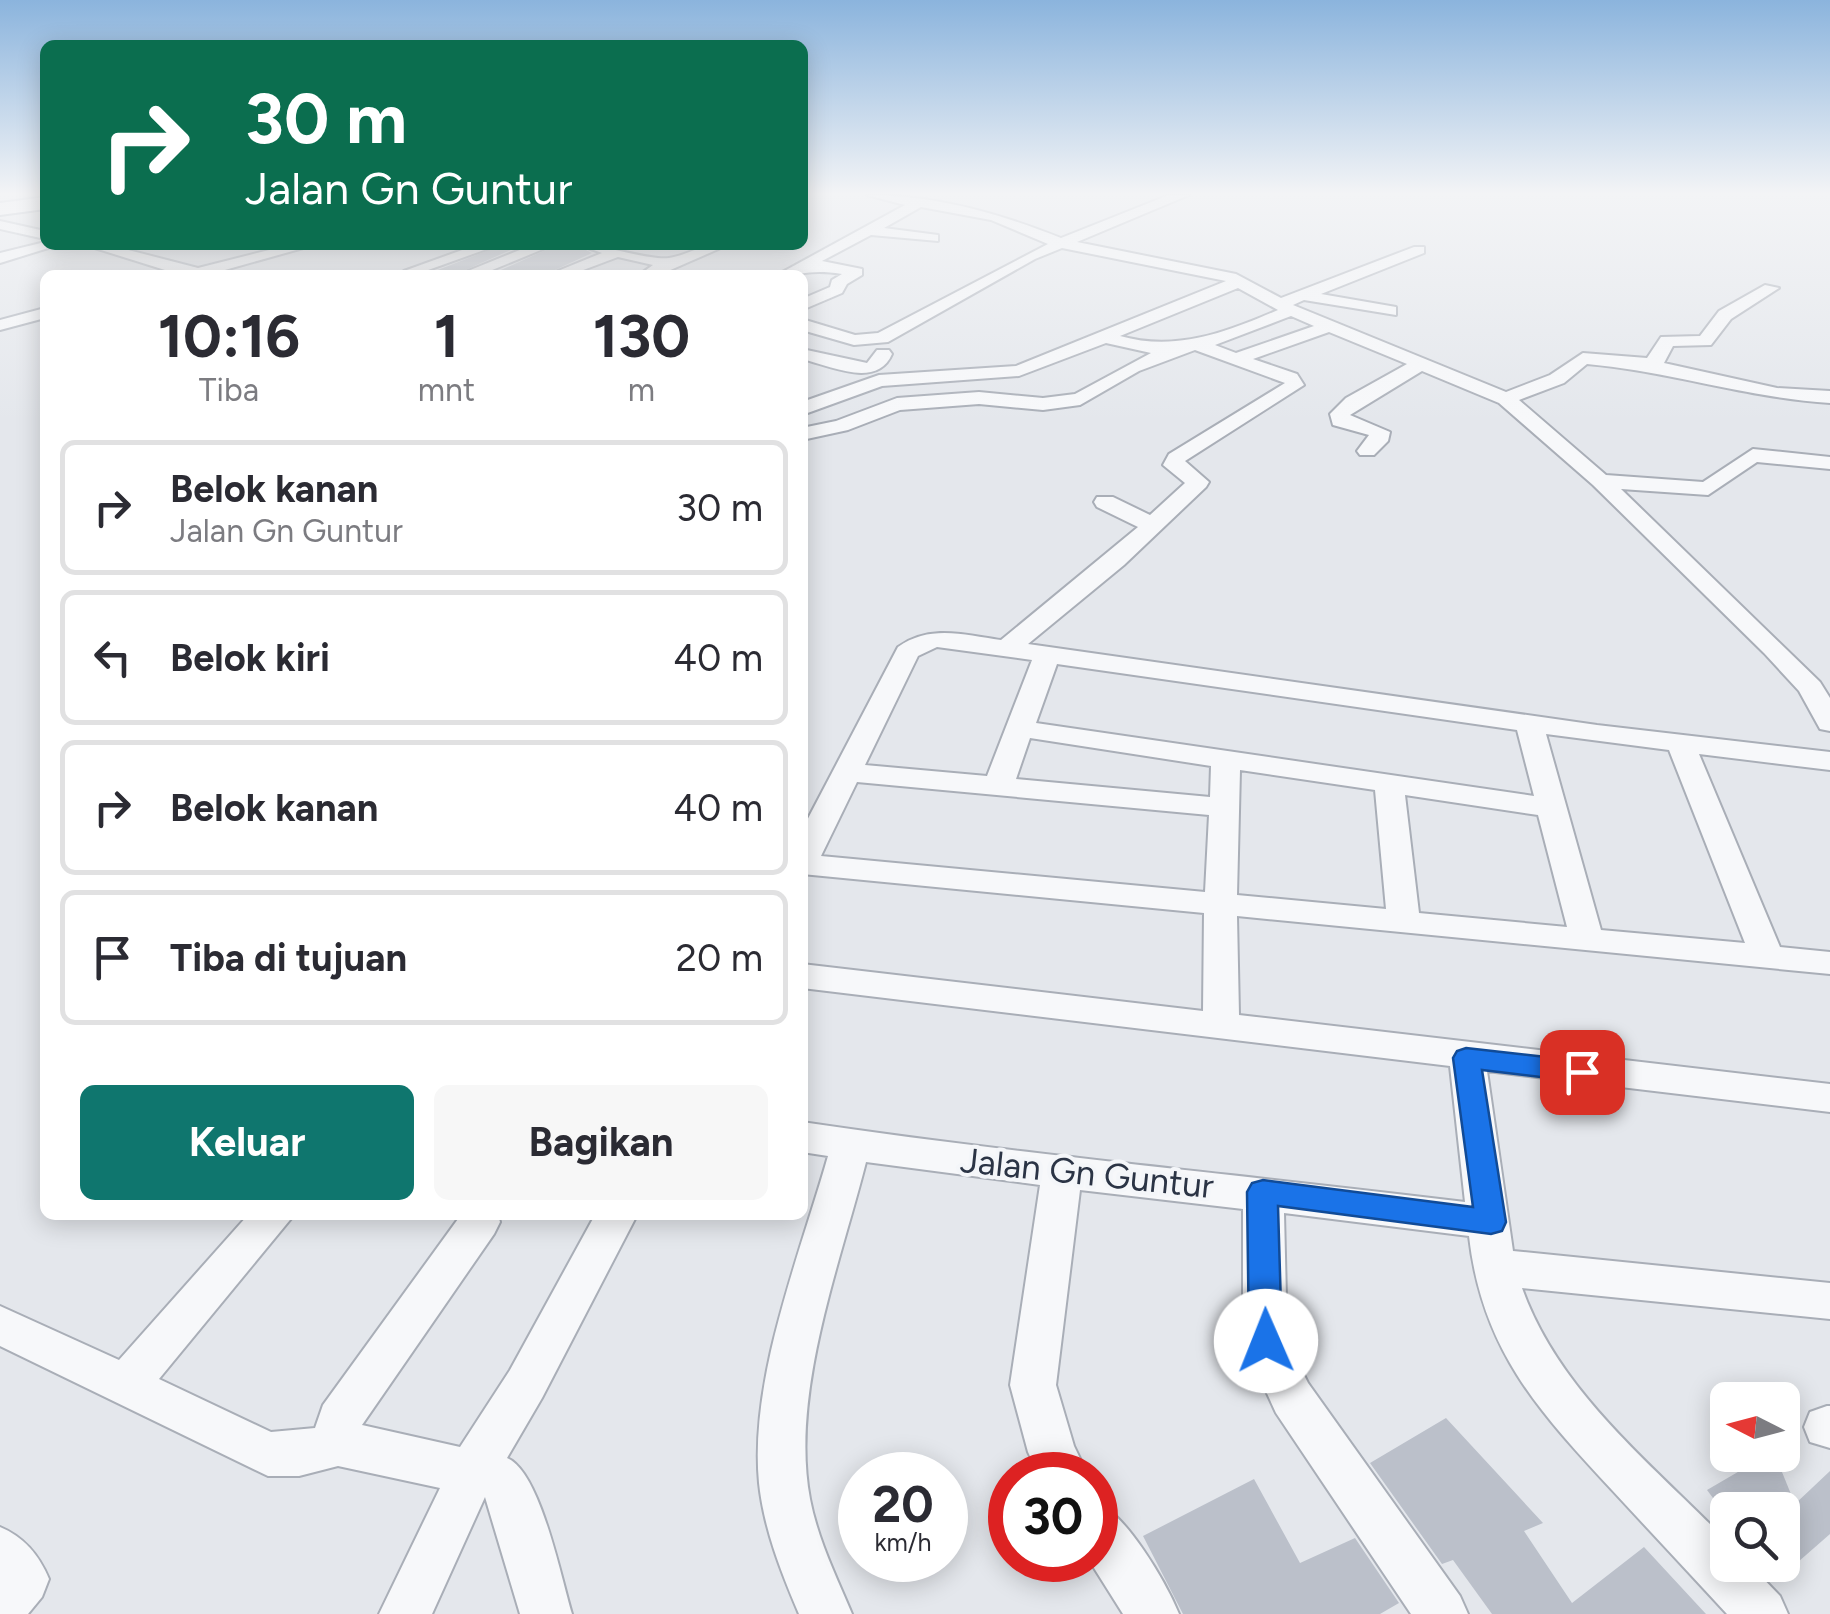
<!DOCTYPE html>
<html lang="id">
<head>
<meta charset="utf-8">
<style>
	body { margin:0; font-family:Figtree,sans-serif; background:#f7f7f7; color:#2b2b33; height:100vh; display:flex; flex-direction:column; font-size:38px; white-space:nowrap }
	* { box-sizing:border-box; margin:0 }
	p { font-size:32px; color:#7c7c81 }
	.icon { flex:none; width:55px; height:55px; fill:none; stroke:currentColor; stroke-width:2; stroke-linecap:round; stroke-linejoin:round }
	.map { position:relative; flex:1; overflow:hidden }
	.panel { position:absolute; left:40px; top:270px; width:768px; height:950px; display:flex; flex-direction:column; background:#fff; border-radius:15px; box-shadow:0 5px 25px #0003 }
	.panel>* { flex:none }
	.top-card { position:absolute; left:40px; top:40px; width:768px; height:210px; border-radius:15px; box-shadow:0 5px 25px #0003; background:#0b6e4f; color:#fff; overflow:hidden }
	.needle { width:65px; rotate:276deg }
	.fabs { position:absolute; left:1710px; top:1382px; display:grid; gap:20px }
	.fabs a { display:grid; place-items:center; width:90px; height:90px; border-radius:15px; background:#fff; box-shadow:0 5px 25px #0003; font-size:50px }
	.speed { position:absolute; left:838px; top:1452px; display:flex; gap:20px; font-size:50px; font-weight:700; text-align:center }
	.speed>* { display:grid; place-content:center; width:130px; height:130px; border-radius:50%; background:#fff; box-shadow:0 5px 25px #0003; line-height:1 }
	.speed small { font-size:25px; font-weight:400 }
	.speed .limit { border:15px solid #d22; background:#fff; color:#111 }
	.pin { position:absolute; display:grid; place-items:center; width:85px; height:85px; color:#fff; margin:-42px; border-radius:20px; box-shadow:0 5px 15px #0006 }
	.me { position:absolute; width:110px; margin:-55px; rotate:359deg; stroke-linejoin:round; filter:drop-shadow(0 0 8px #0008) }
	.turn { display:flex; align-items:center; gap:35px; height:210px; padding:0 40px; font-size:45px }
	.turn .icon { width:130px; height:130px; stroke-width:2.5 }
	.turn b { display:block; font-size:70px; line-height:85px }
	.eta { display:flex; justify-content:space-evenly; align-items:center; height:170px; text-align:center }
	.eta b { font-size:60px; font-weight:700; line-height:70px }
	.primary-button { display:flex; gap:20px; margin-top:auto; padding:20px 40px }
	.primary-button a { flex:1; height:115px; border-radius:15px; background:#0f766e; color:#fff; font-size:40px; font-weight:700; line-height:115px; text-align:center }
	.primary-button a+a { background:#f7f7f7; color:#2b2b33 }
	ul { padding:0; list-style:none }
	li { display:flex; align-items:center; gap:30px; height:135px; margin:0 20px 15px; padding:0 20px; border:5px solid #e1e1e2; border-radius:15px }
	li div { flex:1 }
	li b { display:block; font-size:38px }
	li em { font-style:normal }
	.map>svg:first-child { display:block }
	.building { fill:#bbc0ca }
	.lines { fill:none; stroke-linecap:round; stroke-linejoin:round }
	.minor-casing { stroke:#a9aeb7; stroke-width:4 }
	.highway-casing { stroke:#8b94a3; stroke-width:4 }
	.minor { fill:#f7f8fa; fill-rule:evenodd }
	.highway { fill:#fff; fill-rule:evenodd }
	.route { fill:#1a73e8; stroke:#114b97; stroke-width:2.5 }
	.labels { text-anchor:middle; stroke-width:8; stroke-linejoin:round; paint-order:stroke }
	.near-street-label { font-size:35px; fill:#2b3445; stroke:#f4f6f9 }
</style>
</head>
<body>
<div class="map">
<svg width="1830" height="1614" viewBox="0 0 1830 1614">
	<rect width="100%" height="100%" fill="#e4e7ec"/>
	<g class="building">
		<path d="M 502,245 L 522,245 L 454,275 L 425,275 Z"/>
		<path d="M 557,245 L 576,245 L 592,253 L 544,275 L 490,275 Z"/>
		<path d="M 1446,1418 L 1543,1523 L 1524,1531 L 1572,1603 L 1644,1547 L 1706,1614 L 1492,1614 L 1453,1560 L 1442,1564 L 1370,1463 Z"/>
		<path d="M 1767,1455 L 1775,1455 L 1795,1504 L 1830,1471 L 1830,1534 L 1782,1576 L 1782,1516 L 1789,1510 L 1722,1510 L 1707,1490 Z"/>
		<path d="M 1254,1479 L 1300,1563 L 1355,1538 L 1399,1603 L 1380,1614 L 1183,1614 L 1143,1536 Z"/>
	</g>
	<g class="lines">
		<g class="minor-casing">
			<g id="minor">
				<path d="M 867,195 C 935,195 998,213 1061,238 L 1169,195 L 1189,195 L 1077,242 L 1236,274 L 1281,298 L 1414,247 L 1424,247 L 1424,253 L 1321,294 L 1396,307 L 1396,315 L 1304,300 L 1293,305 L 1506,392 L 1550,375 L 1583,353 L 1647,358 L 1661,337 L 1700,336 L 1719,311 L 1765,285 L 1779,288 L 1731,319 L 1711,345 L 1673,346 L 1664,363 L 1777,388 L 1830,391 L 1830,403 C 1747,398 1669,371 1587,364 L 1564,383 L 1519,400 L 1606,475 L 1703,482 L 1753,449 L 1830,457 L 1830,469 L 1757,462 L 1708,495 L 1621,489 L 1820,682 L 1830,698 L 1830,731 L 1820,729 L 1799,691 L 1764,653 L 1593,485 L 1499,403 L 1422,371 L 1350,415 L 1390,432 L 1388,441 L 1374,455 L 1360,455 L 1357,451 L 1369,435 L 1333,425 L 1330,414 L 1346,398 L 1407,364 L 1329,332 L 1253,359 L 1297,374 L 1304,385 L 1185,461 L 1209,482 L 1206,487 L 1124,565 L 1028,644 L 1597,725 L 1830,752 L 1830,770 L 1699,754 L 1780,947 L 1830,952 L 1830,974 L 1237,916 L 1239,1015 L 1830,1084 L 1830,1112 L 1487,1071 L 1513,1251 L 1830,1283 L 1830,1319 L 1522,1288 C 1559,1392 1652,1464 1728,1542 L 1728,1565 L 1750,1565 L 1780,1596 L 1788,1614 L 1727,1614 C 1689,1573 1650,1531 1612,1490 C 1538,1410 1482,1350 1469,1236 L 1284,1213 L 1287,1341 L 1308,1383 L 1460,1596 L 1468,1614 L 1411,1614 L 1276,1413 L 1243,1341 L 1243,1209 L 1080,1190 L 1056,1385 L 1074,1446 L 1088,1475 L 1039,1475 L 1028,1452 L 1010,1385 L 1040,1185 L 866,1162 C 840,1264 790,1394 810,1499 C 818,1540 836,1576 852,1614 L 799,1614 C 781,1572 764,1529 759,1483 C 749,1379 800,1255 828,1156 L 802,1152 L 802,1122 C 1024,1155 1244,1175 1465,1202 L 1450,1066 L 802,988 L 802,964 L 1203,1011 L 1204,913 L 802,874 L 802,830 L 898,647 C 930,624 965,635 1001,640 L 1138,527 L 1097,507 L 1094,502 L 1097,497 L 1113,497 L 1150,515 L 1185,483 L 1163,465 L 1169,454 L 1285,383 L 1195,350 L 1139,371 L 1080,405 L 1043,410 L 979,404 L 900,410 L 848,430 L 802,440 L 802,428 L 836,421 L 897,398 L 979,392 L 1043,398 L 1075,394 L 1151,353 L 1106,343 L 1019,376 L 882,386 L 802,415 L 802,402 L 879,375 L 1016,366 L 1226,281 L 1062,248 L 1035,259 L 888,342 L 854,345 L 802,330 L 802,319 L 855,335 L 878,333 L 1048,244 L 991,220 L 921,207 L 884,228 L 938,235 L 938,241 L 871,235 L 822,261 L 862,269 L 862,275 L 847,284 L 842,293 L 802,310 L 802,299 L 830,287 L 832,280 L 842,274 C 811,269 805,275 777,275 L 905,205 ZM 1238,288 L 1278,310 C 1227,332 1176,352 1120,336 ZM 1291,316 L 1314,326 L 1236,353 L 1215,345 ZM 937,647 L 1032,660 L 987,776 L 865,765 L 918,656 ZM 1057,664 L 1517,730 L 1534,796 L 1036,723 ZM 1546,734 L 1669,750 L 1745,943 L 1601,930 ZM 1030,738 L 1211,766 L 1210,797 L 1016,779 ZM 1240,770 L 1375,790 L 1386,909 L 1237,895 ZM 857,782 L 1209,815 L 1205,892 L 821,856 ZM 1405,795 L 1538,815 L 1567,927 L 1419,913 Z"/>
				<path d="M 0,221 L 45,231 L 45,239 L 0,229 Z"/>
				<path d="M 45,242 L 58,245 L 0,263 L 0,253 Z"/>
				<path d="M 85,245 L 109,245 L 198,268 L 289,245 L 314,245 L 207,275 L 181,275 Z"/>
				<path d="M 476,245 L 498,245 L 417,274 L 404,271 Z"/>
				<path d="M 532,245 L 553,245 L 480,275 L 458,275 Z"/>
				<path d="M 580,245 C 606,245 651,261 669,258 C 689,255 704,242 723,247 L 659,275 L 639,275 L 653,265 L 618,257 L 570,275 L 548,275 L 602,253 Z"/>
				<path d="M 45,308 L 45,318 L 0,330 L 0,320 Z"/>
				<path d="M 802,349 L 867,363 L 877,350 L 889,350 L 892,354 C 877,389 831,366 802,359 Z"/>
				<path d="M 248,1215 L 294,1215 L 159,1379 L 271,1432 L 315,1428 L 323,1405 L 458,1219 L 456,1215 L 498,1215 L 500,1222 L 494,1234 L 362,1425 L 460,1447 L 510,1370 L 595,1215 L 637,1215 L 542,1398 L 507,1458 C 540,1471 561,1578 572,1614 L 520,1614 L 485,1497 L 432,1614 L 379,1614 L 440,1488 L 338,1466 L 299,1476 L 268,1476 L 0,1346 L 0,1306 L 119,1360 Z"/>
				<path d="M 1827,1406 L 1830,1406 L 1830,1448 L 1810,1442 L 1804,1427 L 1810,1412 Z"/>
				<path d="M 1095,1501 C 1126,1514 1166,1582 1179,1614 L 1123,1614 L 1089,1560 L 1095,1560 Z"/>
				<path d="M 0,1527 C 24,1537 39,1555 49,1579 L 42,1597 L 28,1614 L 0,1614 Z"/>
			</g>
		</g>
		<g class="highway-casing">
			<path id="highway" d="M 45,197 L 45,209 L 0,215 L 0,203 Z"/>
		</g>
		<use href="#minor" class="minor"/>
		<use href="#highway" class="highway"/>
	</g>
	<linearGradient id="sky" x2="0" y2="1"><stop stop-color="#8bb4dd"/><stop offset="0.46" stop-color="#f3f4f6"/><stop offset="1" stop-color="#f3f4f6" stop-opacity="0"/></linearGradient>
	<rect width="1830" height="421" fill="url(#sky)"/>
	<path class="route" d="M 1466,1048 L 1582,1061 L 1592,1064 L 1596,1072 L 1592,1079 L 1582,1082 L 1482,1070 L 1506,1222 L 1502,1231 L 1491,1234 L 1278,1206 L 1282,1341 L 1277,1351 L 1266,1356 L 1254,1351 L 1249,1341 L 1247,1192 L 1252,1183 L 1263,1180 L 1473,1207 L 1453,1058 L 1457,1051 Z"/>
	<g class="labels">
		<g class="near-street-label">
			<text transform="translate(1087 1173) rotate(6)" y="12">Jalan Gn Guntur</text>
		</g>
	</g>
</svg>
<div class="fabs">
<a><svg class="needle" viewBox="-14 -14 28 28"><path d="M0-13l5 13h-10z" fill="#e53935"/><path d="M0 13l5-13h-10z" fill="#7c7c81"/></svg></a>
<a><svg class="icon" aria-label="search" viewBox="0 0 24 24"><circle cx="10" cy="10" r="6"/><path d="M15 15l6 6"/></svg></a>
</div>
<div class="speed"><div>20<small>km/h</small></div><div class="limit">30</div></div>
<div class="pin" style="left:1582px;top:1072px;background:#d93025"><svg class="icon" aria-label="arrive" viewBox="0 0 24 24"><path d="M6 21V4h12l-3 4 3 4H6"/></svg></div>
<svg class="me" style="left:1266px;top:1341px" viewBox="-20 -20 40 40"><circle r="19" fill="#fff"/><path d="M0-13L10 11 0 6-10 11z" fill="#1a73e8"/></svg>
<div class="top-card">
<div class="turn"><svg class="icon" aria-label="right" viewBox="0 0 24 24"><path d="M7 20v-9h11M14 6l5 5-5 5"/></svg><div><b>30 m</b>Jalan Gn Guntur</div></div>
</div>
<section class="panel">
<div class="eta">
<div><b>10:16</b><p>Tiba</p></div>
<div><b>1</b><p>mnt</p></div>
<div><b>130</b><p>m</p></div>
</div>
<ul>
<li><svg class="icon" aria-label="right" viewBox="0 0 24 24"><path d="M7 20v-9h11M14 6l5 5-5 5"/></svg><div><b>Belok kanan</b><p>Jalan Gn Guntur</p></div><em>30 m</em></li>
<li><svg class="icon" aria-label="left" viewBox="0 0 24 24"><path d="M17 20v-9H6M10 6l-5 5 5 5"/></svg><div><b>Belok kiri</b></div><em>40 m</em></li>
<li><svg class="icon" aria-label="right" viewBox="0 0 24 24"><path d="M7 20v-9h11M14 6l5 5-5 5"/></svg><div><b>Belok kanan</b></div><em>40 m</em></li>
<li><svg class="icon" aria-label="arrive" viewBox="0 0 24 24"><path d="M6 21V4h12l-3 4 3 4H6"/></svg><div><b>Tiba di tujuan</b></div><em>20 m</em></li>
</ul>
<div class="primary-button"><a>Keluar</a><a>Bagikan</a></div>
</section>
</div>
</body>
</html>
